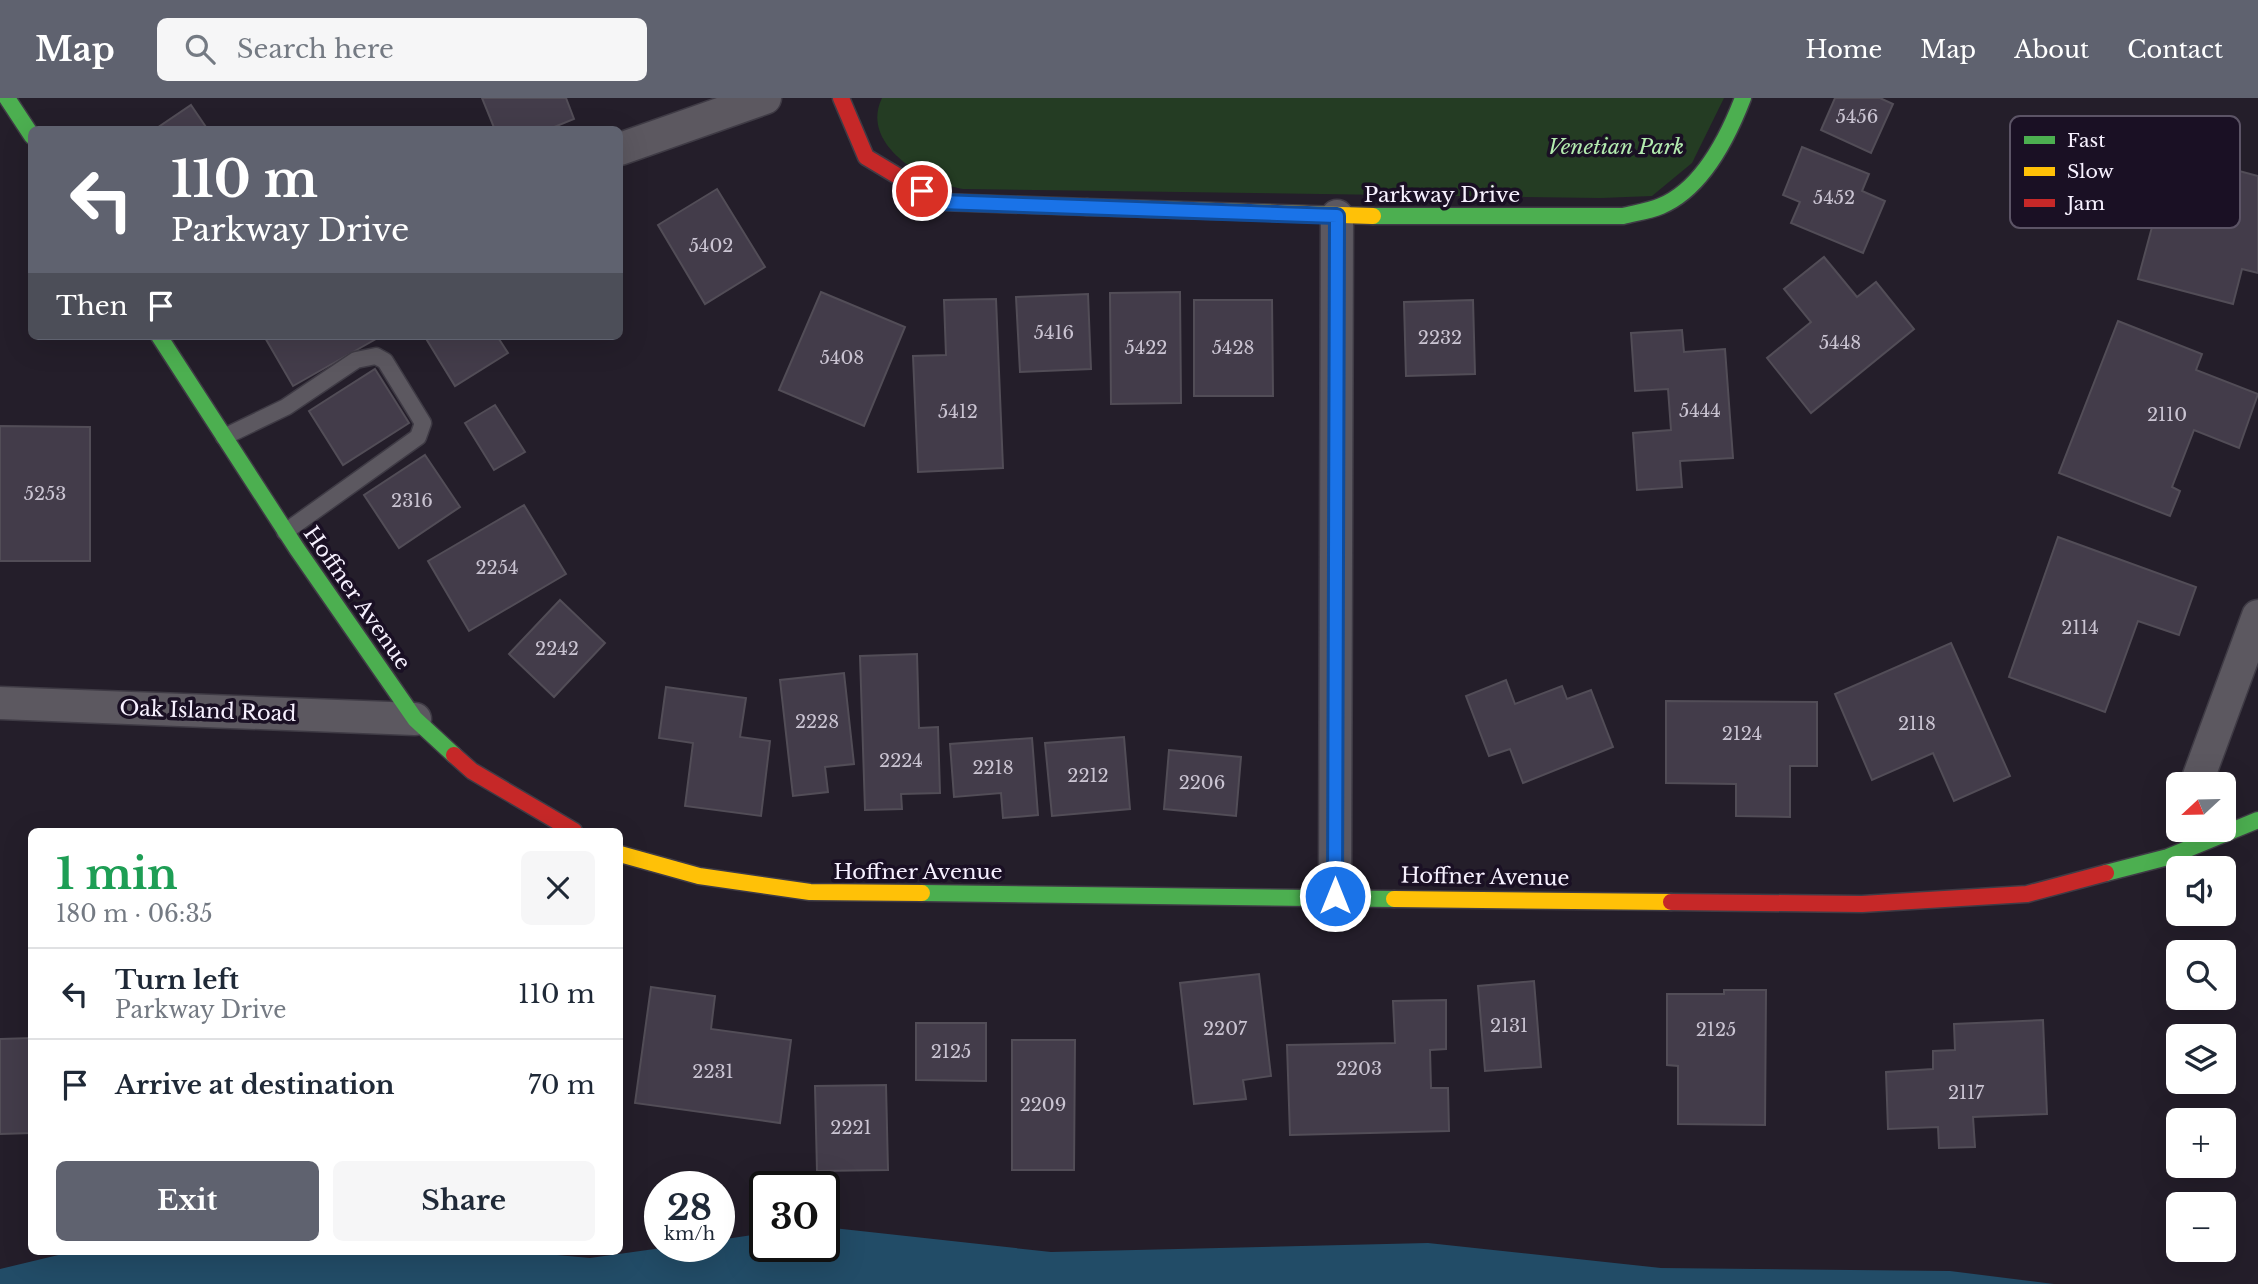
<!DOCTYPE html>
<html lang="en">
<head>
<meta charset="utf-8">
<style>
	body { margin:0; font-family:"Libre Baskerville",serif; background:#f6f6f7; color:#1f2937; height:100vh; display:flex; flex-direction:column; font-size:26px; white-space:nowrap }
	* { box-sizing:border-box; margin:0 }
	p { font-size:23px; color:#747a83 }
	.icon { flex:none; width:38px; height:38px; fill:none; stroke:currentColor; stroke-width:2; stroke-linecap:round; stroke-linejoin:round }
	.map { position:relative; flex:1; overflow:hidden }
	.sheet { position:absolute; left:28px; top:730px; width:595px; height:427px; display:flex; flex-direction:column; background:#fff; border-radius:10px; box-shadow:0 7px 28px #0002 }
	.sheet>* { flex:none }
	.guide { position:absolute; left:28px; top:28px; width:595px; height:214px; border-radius:10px; box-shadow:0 7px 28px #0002; background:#5f626f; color:#fff; overflow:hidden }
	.needle { width:46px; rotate:248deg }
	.buttons { position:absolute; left:2166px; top:674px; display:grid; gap:14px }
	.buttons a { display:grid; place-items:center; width:70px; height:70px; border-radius:10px; background:#fff; box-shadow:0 7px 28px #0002; font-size:35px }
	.speed { position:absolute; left:644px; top:1073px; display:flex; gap:14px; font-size:35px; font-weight:700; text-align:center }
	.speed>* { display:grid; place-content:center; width:91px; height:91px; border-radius:50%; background:#fff; box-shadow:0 7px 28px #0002; line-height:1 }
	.speed small { font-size:18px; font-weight:400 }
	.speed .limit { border:4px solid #111; border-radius:10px; background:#fff; color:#111 }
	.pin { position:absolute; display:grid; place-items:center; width:60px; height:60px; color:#fff; margin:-30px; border:4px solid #fff; border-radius:50%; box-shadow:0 2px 7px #0007 }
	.me { position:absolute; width:77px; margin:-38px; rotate:0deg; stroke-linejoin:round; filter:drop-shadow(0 0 5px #0008) }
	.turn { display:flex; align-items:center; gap:24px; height:147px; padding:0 28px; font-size:32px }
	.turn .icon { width:91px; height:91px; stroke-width:2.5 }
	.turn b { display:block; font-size:49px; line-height:60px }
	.then { display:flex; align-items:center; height:66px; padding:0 28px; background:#0003; gap:14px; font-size:26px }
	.round { display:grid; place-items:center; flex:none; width:74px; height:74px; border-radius:10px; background:#f6f6f7 }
	.headline { display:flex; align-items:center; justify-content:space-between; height:119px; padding:0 28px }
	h1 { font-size:42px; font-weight:700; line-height:52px; color:#1e9e55 }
	.button { display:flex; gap:14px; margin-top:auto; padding:14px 28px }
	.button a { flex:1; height:80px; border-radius:10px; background:#5f626f; color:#fff; font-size:28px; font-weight:700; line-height:80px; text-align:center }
	.button a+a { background:#f6f6f7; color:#1f2937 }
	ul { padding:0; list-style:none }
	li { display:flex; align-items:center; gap:21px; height:91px; padding:0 28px; border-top:2px solid #e0e1e3 }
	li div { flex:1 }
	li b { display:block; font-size:26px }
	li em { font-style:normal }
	header { display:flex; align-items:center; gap:42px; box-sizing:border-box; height:98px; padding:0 35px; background:#5f626f; color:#fff }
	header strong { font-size:33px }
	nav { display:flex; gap:38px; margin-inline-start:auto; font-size:24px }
	.search { width:490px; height:63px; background:#f6f6f7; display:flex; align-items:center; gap:18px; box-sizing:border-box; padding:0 24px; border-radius:10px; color:#747a83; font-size:26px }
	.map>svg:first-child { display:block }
	.green { fill:#243c23 }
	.water { fill:#224c67 }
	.building { fill:#433c4a; stroke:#524d57; stroke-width:2 }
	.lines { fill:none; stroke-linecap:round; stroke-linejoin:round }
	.lane-casing { stroke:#3f3b45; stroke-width:19 }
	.street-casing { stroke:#3f3b45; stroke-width:35 }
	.fast-casing { stroke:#3f3b45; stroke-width:19 }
	.slow-casing { stroke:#3f3b45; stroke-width:19 }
	.jam-casing { stroke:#3f3b45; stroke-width:19 }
	.lane { stroke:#5c5860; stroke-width:16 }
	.street { stroke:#5c5860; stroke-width:32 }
	.fast { stroke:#4caf50; stroke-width:16 }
	.slow { stroke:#ffc107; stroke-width:16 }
	.jam { stroke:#c62828; stroke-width:16 }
	.route-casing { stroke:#114b97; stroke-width:18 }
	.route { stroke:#1a73e8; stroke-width:12 }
	.labels { text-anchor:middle; stroke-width:7; stroke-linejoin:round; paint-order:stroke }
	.number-label { font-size:18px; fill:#cac4d2 }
	.park-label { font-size:21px; font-style:italic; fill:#b3ebaf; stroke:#1a1024 }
	.street-label { font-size:21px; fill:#f7f1ff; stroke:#1a1024 }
	.key { fill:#1a1024; stroke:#5c5466; stroke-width:2 }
	.key-label { font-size:19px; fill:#f7f1ff }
</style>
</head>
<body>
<header>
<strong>Map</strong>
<div class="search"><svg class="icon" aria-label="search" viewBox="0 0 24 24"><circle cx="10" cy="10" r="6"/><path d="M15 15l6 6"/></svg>Search here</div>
<nav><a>Home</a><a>Map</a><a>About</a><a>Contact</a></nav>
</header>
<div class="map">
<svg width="2258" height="1186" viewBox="0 0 2258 1186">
	<rect width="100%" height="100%" fill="#241e2a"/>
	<path class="green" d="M 882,0 L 1724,0 L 1692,65 L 1652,98 L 1601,100 L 963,91 C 926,85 859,47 882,0 Z"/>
	<path class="water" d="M 824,1129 L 1051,1154 L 1428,1145 L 1661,1170 L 1950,1173 L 2054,1186 L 0,1186 L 0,1171 L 75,1153 L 513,1153 L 590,1160 L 676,1148 L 719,1148 L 719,1142 L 765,1135 L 765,1148 L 824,1148 Z"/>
	<g class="building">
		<path d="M 482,0 L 566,0 L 574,21 L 547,32 L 495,32 Z"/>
		<path d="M 1835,0 L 1880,0 L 1893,6 L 1871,55 L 1821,32 Z"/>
		<path d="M 191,7 L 208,32 L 154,32 Z"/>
		<path d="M 1802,49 L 1869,76 L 1862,93 L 1885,103 L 1863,155 L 1791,125 L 1800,104 L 1783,97 Z"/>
		<path d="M 2172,55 L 2258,78 L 2258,175 L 2242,171 L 2233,206 L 2138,181 Z"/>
		<path d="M 717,91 L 765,169 L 705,206 L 658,127 Z"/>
		<path d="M 1824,159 L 1857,199 L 1876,184 L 1914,231 L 1811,315 L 1767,260 L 1811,224 L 1784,191 Z"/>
		<path d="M 821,194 L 905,229 L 864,328 L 779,292 Z"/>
		<path d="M 1180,194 L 1181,305 L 1111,306 L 1110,195 Z"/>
		<path d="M 1088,196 L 1091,271 L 1020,274 L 1016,199 Z"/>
		<path d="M 996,201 L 1003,370 L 918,374 L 913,258 L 946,257 L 944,202 Z"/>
		<path d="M 1194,202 L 1272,202 L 1273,298 L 1194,298 Z"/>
		<path d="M 1473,202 L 1475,276 L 1406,278 L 1404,204 Z"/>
		<path d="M 2118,223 L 2202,256 L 2196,272 L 2258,296 L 2239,350 L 2194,332 L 2172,389 L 2180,393 L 2170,418 L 2059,375 Z"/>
		<path d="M 1682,232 L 1684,254 L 1725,251 L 1733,360 L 1680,363 L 1682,389 L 1637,392 L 1633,335 L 1671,332 L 1668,291 L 1635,293 L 1631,235 Z"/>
		<path d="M 264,238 L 374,238 L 376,241 L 293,288 Z"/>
		<path d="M 497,238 L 508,255 L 455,288 L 425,239 Z"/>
		<path d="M 375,271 L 409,325 L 343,367 L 309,313 Z"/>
		<path d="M 495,307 L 525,354 L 494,372 L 465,325 Z"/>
		<path d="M 0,328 L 90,329 L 90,463 L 0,463 Z"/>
		<path d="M 425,357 L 460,409 L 399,450 L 364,397 Z"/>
		<path d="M 524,407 L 566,476 L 469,533 L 428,463 Z"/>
		<path d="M 2058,439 L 2196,489 L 2179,537 L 2138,523 L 2105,614 L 2009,579 Z"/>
		<path d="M 560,502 L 605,545 L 554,599 L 509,556 Z"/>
		<path d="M 1951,545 L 2010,678 L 1954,703 L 1933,655 L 1872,682 L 1835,596 Z"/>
		<path d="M 917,556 L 919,630 L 938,629 L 940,695 L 901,696 L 902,711 L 865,712 L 860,558 Z"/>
		<path d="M 844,575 L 854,666 L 825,669 L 828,694 L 793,698 L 780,582 Z"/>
		<path d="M 1506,582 L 1515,606 L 1562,588 L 1567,601 L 1591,592 L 1613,649 L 1523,685 L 1510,651 L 1489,658 L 1466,598 Z"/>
		<path d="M 666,589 L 746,600 L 740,639 L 770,643 L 761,718 L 685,708 L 693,645 L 659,640 Z"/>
		<path d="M 1666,603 L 1817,604 L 1817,668 L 1790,668 L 1790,719 L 1736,718 L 1736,686 L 1666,685 Z"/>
		<path d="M 1124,639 L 1130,711 L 1052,718 L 1045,645 Z"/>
		<path d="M 1032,640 L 1038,717 L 1003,720 L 1001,695 L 954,699 L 950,646 Z"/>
		<path d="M 1169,652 L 1241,659 L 1236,718 L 1164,711 Z"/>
		<path d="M 1259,876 L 1271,978 L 1243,982 L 1246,1001 L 1194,1006 L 1180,885 Z"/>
		<path d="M 1534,883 L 1541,969 L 1485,973 L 1478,888 Z"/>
		<path d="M 651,889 L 715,898 L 711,931 L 791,942 L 780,1025 L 635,1005 Z"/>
		<path d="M 1724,892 L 1766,892 L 1765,1027 L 1678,1026 L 1678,968 L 1667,967 L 1667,896 L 1724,896 Z"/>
		<path d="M 1446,902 L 1446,951 L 1430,952 L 1431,990 L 1448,990 L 1449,1033 L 1290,1037 L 1287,947 L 1395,945 L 1393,903 Z"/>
		<path d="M 2043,922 L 2047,1016 L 1973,1019 L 1975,1049 L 1939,1050 L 1938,1029 L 1888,1031 L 1886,974 L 1933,971 L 1933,953 L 1955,952 L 1954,926 Z"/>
		<path d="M 916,925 L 986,925 L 986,983 L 916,982 Z"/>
		<path d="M 32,940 L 32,1035 L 0,1036 L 0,941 Z"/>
		<path d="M 1012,942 L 1075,942 L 1074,1072 L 1012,1072 Z"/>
		<path d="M 886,987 L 888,1072 L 817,1073 L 815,988 Z"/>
	</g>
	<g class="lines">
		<g class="lane-casing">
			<path id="lane" d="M 224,339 L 286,309 L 356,262 L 376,258 L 385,263 L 423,325 L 418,339 L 285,434"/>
		</g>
		<g class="street-casing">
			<g id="street">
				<path d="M 620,51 L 765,0"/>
				<path d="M 0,605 L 415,621"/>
				<path d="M 2196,686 L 2258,518"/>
				<path d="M 1335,798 L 1337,118"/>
			</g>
		</g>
		<g class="fast-casing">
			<g id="fast">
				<path d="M 7,0 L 32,38"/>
				<path d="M 1373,118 L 1623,118 C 1635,115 1649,113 1661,108 C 1702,91 1728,39 1743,0"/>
				<path d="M 159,238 L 297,451 L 415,621 L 454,657"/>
				<path d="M 2106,775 L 2168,759 L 2258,722"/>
				<path d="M 922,795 L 1394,801"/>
			</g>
		</g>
		<g class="slow-casing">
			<g id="slow">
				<path d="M 1087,109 L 1373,118"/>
				<path d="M 620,756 L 699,778 L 810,794 L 922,795"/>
				<path d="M 1394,801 L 1671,804"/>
			</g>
		</g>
		<g class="jam-casing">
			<g id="jam">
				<path d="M 841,0 L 866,59 L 941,104 L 1087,109"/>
				<path d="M 454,657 L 472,673 L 574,733"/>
				<path d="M 1671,804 L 1862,806 L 2027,796 L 2106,775"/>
			</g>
		</g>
		<use href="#lane" class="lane"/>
		<use href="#street" class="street"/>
		<use href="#fast" class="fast"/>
		<use href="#slow" class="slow"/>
		<use href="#jam" class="jam"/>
	</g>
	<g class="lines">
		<g class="route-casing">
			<path id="route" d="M 922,93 L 941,104 L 1337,118 L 1335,798"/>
		</g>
		<use href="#route" class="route"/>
	</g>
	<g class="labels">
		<g class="number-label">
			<text x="1857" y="25">5456</text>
			<text x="1834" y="106">5452</text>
			<text x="711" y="154">5402</text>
			<text x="1054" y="241">5416</text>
			<text x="1440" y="246">2232</text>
			<text x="1840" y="251">5448</text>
			<text x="1146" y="256">5422</text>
			<text x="1233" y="256">5428</text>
			<text x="842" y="266">5408</text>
			<text x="1700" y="319">5444</text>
			<text x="958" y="320">5412</text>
			<text x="2167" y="323">2110</text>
			<text x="45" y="402">5253</text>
			<text x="412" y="409">2316</text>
			<text x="497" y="476">2254</text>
			<text x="2080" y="536">2114</text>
			<text x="557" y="557">2242</text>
			<text x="817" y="630">2228</text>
			<text x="1917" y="632">2118</text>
			<text x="1742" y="642">2124</text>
			<text x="901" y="669">2224</text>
			<text x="993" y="676">2218</text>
			<text x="1088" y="684">2212</text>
			<text x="1202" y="691">2206</text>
			<text x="1509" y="934">2131</text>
			<text x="1225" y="937">2207</text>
			<text x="1716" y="938">2125</text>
			<text x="951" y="960">2125</text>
			<text x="1359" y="977">2203</text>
			<text x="713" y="980">2231</text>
			<text x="1966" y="1001">2117</text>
			<text x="1043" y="1013">2209</text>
			<text x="851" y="1036">2221</text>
		</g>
		<g class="park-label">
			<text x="1616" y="56">Venetian Park</text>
		</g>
		<g class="street-label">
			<text x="1442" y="104">Parkway Drive</text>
			<text transform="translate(357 500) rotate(55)" y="7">Hoffner Avenue</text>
			<text transform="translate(208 613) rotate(2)" y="7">Oak Island Road</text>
			<text x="918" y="781">Hoffner Avenue</text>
			<text transform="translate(1485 779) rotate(1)" y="7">Hoffner Avenue</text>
		</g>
	</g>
	<rect x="2010" y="18" width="230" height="112" rx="10" class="key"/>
	<rect x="2024" y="38" width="31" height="8" fill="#4caf50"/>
	<rect x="2024" y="69" width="31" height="9" fill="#ffc107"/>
	<rect x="2024" y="101" width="31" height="8" fill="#c62828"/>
	<g class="key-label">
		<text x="2067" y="49">Fast</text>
		<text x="2067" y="80">Slow</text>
		<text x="2067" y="112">Jam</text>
	</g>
</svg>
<div class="buttons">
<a><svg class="needle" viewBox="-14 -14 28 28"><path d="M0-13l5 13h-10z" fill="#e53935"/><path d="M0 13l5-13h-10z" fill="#747a83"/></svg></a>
<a><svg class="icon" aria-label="sound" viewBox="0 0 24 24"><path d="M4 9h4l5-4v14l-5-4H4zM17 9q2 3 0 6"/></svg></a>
<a><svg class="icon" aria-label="search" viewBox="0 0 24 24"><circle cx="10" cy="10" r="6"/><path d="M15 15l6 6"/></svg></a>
<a><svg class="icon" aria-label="layers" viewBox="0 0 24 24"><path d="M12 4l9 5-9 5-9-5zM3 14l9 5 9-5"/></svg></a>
<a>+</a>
<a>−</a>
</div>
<div class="speed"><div>28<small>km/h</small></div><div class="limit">30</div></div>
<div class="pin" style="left:922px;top:93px;background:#d93025"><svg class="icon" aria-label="arrive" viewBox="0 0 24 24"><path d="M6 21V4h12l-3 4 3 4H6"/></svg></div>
<svg class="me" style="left:1335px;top:798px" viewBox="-20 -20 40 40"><circle r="17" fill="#1a73e8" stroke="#fff" stroke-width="3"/><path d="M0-11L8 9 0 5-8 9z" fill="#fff"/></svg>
<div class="guide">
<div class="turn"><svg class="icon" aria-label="left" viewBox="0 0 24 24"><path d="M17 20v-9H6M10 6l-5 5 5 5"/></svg><div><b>110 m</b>Parkway Drive</div></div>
<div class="then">Then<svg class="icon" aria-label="arrive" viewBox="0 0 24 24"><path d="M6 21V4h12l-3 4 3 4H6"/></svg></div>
</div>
<section class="sheet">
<div class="headline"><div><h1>1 min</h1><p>180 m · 06:35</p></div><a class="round"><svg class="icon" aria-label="close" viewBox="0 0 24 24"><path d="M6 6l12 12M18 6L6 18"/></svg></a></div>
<ul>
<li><svg class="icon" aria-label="left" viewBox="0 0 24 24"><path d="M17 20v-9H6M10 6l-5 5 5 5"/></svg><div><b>Turn left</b><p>Parkway Drive</p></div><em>110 m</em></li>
<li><svg class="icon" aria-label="arrive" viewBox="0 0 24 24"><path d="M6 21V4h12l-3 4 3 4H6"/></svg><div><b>Arrive at destination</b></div><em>70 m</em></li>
</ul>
<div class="button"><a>Exit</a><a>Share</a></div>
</section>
</div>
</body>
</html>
